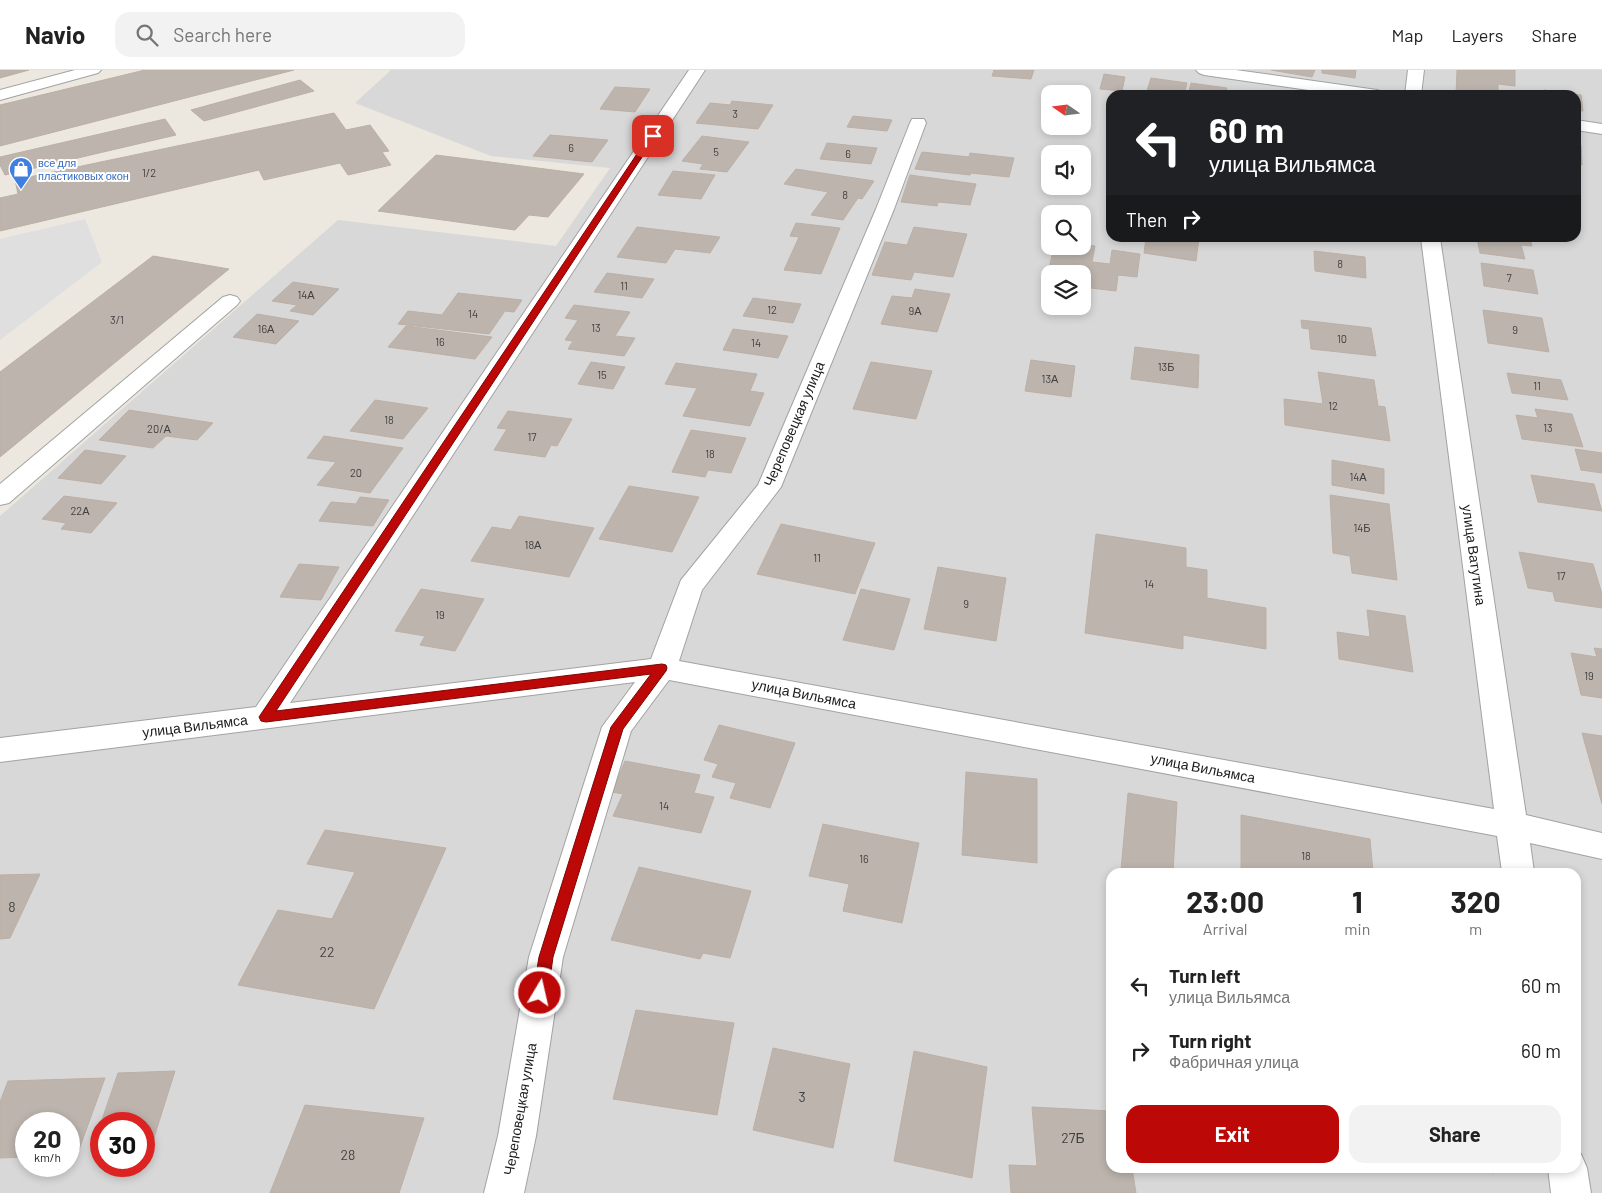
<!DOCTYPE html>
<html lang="en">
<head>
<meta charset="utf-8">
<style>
	body { margin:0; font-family:Barlow,sans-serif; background:#f2f2f2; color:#222; height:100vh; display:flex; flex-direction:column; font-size:19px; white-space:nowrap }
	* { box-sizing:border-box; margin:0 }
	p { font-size:16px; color:#767676 }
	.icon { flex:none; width:28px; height:28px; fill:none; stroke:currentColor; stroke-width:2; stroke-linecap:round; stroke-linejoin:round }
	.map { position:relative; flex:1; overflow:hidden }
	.drawer { position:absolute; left:1106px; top:798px; width:475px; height:305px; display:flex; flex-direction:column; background:#fff; border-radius:15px; box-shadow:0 2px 8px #0003 }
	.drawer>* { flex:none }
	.top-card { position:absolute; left:1106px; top:20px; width:475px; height:152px; border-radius:15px; box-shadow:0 2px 8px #0003; background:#202124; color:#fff; overflow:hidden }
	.needle { width:32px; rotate:284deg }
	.controls { position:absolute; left:1041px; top:15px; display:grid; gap:10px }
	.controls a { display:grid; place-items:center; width:50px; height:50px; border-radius:10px; background:#fff; box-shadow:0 2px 8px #0003; font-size:25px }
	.speed { position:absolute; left:15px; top:1042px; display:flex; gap:10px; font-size:25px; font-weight:700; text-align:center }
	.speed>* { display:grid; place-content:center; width:65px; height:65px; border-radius:50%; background:#fff; box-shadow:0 2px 8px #0003; line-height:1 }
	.speed small { font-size:12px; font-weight:400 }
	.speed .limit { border:8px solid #d22; background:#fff; color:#111 }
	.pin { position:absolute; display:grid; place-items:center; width:42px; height:42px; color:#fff; margin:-21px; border-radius:10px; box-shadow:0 2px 8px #0006 }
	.me { position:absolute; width:55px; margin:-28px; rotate:9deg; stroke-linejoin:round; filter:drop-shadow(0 0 4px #0008) }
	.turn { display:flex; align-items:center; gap:18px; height:105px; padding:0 20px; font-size:22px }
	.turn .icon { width:65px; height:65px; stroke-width:2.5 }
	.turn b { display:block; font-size:35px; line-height:42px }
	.then { display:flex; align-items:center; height:48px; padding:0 20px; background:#0003; gap:10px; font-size:19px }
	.eta { display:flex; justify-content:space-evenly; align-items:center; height:85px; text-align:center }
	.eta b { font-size:30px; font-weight:700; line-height:35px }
	.primary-button { display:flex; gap:10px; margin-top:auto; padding:10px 20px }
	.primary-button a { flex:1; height:58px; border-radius:15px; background:#bd0808; color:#fff; font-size:20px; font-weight:700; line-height:58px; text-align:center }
	.primary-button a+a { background:#f2f2f2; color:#222 }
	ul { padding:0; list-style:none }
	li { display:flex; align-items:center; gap:15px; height:65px; padding:0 20px }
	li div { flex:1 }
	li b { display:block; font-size:19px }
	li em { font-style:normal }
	header { display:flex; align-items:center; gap:30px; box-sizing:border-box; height:70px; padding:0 25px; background:#fff; border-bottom:1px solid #e0e0e0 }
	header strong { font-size:24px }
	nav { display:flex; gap:28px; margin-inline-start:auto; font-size:18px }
	.search { width:350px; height:45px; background:#f2f2f2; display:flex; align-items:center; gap:12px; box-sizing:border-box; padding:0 18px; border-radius:15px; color:#767676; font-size:19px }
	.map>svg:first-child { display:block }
	.residential { fill:#d9d8d8; fill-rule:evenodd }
	.parking { fill:#dfdfdf }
	.building { fill:#bcb4ad; stroke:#bdafa4 }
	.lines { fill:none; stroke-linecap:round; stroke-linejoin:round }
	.minor-casing { stroke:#a2a2a2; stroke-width:2 }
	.minor { fill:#fff; fill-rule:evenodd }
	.route { fill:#bd0808; stroke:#7b0505 }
	.labels { text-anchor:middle; stroke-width:4; stroke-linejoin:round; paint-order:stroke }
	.number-label { font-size:11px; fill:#434140 }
	.far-shop-label { font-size:11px; fill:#366cbe; stroke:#fff; text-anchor:start }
	.street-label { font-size:14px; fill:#1b1b1b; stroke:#fff }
	.near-number-label { font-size:14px; fill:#434140 }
</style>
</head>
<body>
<header>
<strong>Navio</strong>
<div class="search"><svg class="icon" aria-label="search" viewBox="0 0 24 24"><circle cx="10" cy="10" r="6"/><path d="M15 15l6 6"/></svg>Search here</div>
<nav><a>Map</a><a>Layers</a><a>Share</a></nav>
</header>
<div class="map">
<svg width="1602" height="1123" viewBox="0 0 1602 1123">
	<rect width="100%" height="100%" fill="#ece8e0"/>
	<path class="residential" d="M 391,0 L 1602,0 L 1602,1123 L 0,1123 L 0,446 L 338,150 L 556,176 L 610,98 L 491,86 L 355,33 ZM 1050,24 L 1082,24 L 1082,56 L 1050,56 ZM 1111,25 L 1576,25 L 1576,168 L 1111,168 ZM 1050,84 L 1082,84 L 1082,116 L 1050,116 ZM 1050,144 L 1082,144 L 1082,176 L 1050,176 ZM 1050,204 L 1082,204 L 1082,236 L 1050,236 ZM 1111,802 L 1576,802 L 1576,1098 L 1111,1098 ZM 26,1054 L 69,1054 L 69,1096 L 26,1096 ZM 101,1054 L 144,1054 L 144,1096 L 101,1096 Z"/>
	<path class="parking" d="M 85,149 L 102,192 L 0,270 L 0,169 Z"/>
	<g class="building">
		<path d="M 0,0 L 29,0 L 0,8 Z"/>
		<path d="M 145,0 L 294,0 L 0,76 L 0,35 Z"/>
		<path d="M 994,0 L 1034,0 L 1031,9 L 992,6 Z"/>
		<path d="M 1271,0 L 1315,0 L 1312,7 Z"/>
		<path d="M 1322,0 L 1356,0 L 1355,8 L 1322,3 Z"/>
		<path d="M 1457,0 L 1515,0 L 1515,16 L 1498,14 L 1498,25 L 1456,25 Z"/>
		<path d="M 1104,4 L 1125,7 L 1122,21 L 1100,19 Z"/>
		<path d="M 1151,8 L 1187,13 L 1184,25 L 1146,24 Z"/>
		<path d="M 300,10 L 314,21 L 204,51 L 191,40 Z"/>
		<path d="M 1191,13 L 1227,18 L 1225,25 L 1188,25 Z"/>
		<path d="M 615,17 L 650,19 L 635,42 L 600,39 Z"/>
		<path d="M 1544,20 L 1581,25 L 1583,41 L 1576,40 L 1576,25 L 1545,25 Z"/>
		<path d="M 1238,21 L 1269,25 L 1237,25 Z"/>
		<path d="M 732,31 L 773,35 L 758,59 L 696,53 L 710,33 L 730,35 Z"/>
		<path d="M 334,43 L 346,60 L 370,55 L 389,81 L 382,82 L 391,95 L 348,105 L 340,93 L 264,110 L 259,100 L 0,161 L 0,128 L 18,124 L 15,110 Z"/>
		<path d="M 853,46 L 892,50 L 887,61 L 847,57 Z"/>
		<path d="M 165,49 L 176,65 L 5,105 L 0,95 L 0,87 Z"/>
		<path d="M 550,65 L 608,70 L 592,92 L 533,86 Z"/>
		<path d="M 702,66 L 749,72 L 727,102 L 700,99 L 703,94 L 682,91 Z"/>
		<path d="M 827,73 L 877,78 L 871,94 L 820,89 Z"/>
		<path d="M 1576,74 L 1581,75 L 1582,95 L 1576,94 Z"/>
		<path d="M 922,82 L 969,87 L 970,83 L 1014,88 L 1009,107 L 971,103 L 970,105 L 915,99 Z"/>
		<path d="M 436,85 L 584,104 L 548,147 L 529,145 L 515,160 L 378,141 Z"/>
		<path d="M 796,99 L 874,111 L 862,129 L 858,128 L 843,150 L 811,145 L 828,122 L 784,114 Z"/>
		<path d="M 673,101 L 715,105 L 701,129 L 658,125 Z"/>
		<path d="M 910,105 L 976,114 L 970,135 L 938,132 L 937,136 L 901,132 Z"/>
		<path d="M 796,153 L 840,158 L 821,204 L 784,200 L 799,167 L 790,166 Z"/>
		<path d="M 637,157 L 720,167 L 710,183 L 675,179 L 666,193 L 617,187 Z"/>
		<path d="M 914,157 L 967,164 L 953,207 L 914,202 L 911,210 L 872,205 L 885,172 L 907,175 Z"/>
		<path d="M 1146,168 L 1199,168 L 1196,191 L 1144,183 Z"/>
		<path d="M 1477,168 L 1530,168 L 1532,176 L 1521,175 L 1525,189 L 1480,183 Z"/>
		<path d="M 1082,174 L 1095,176 L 1092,192 L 1110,194 L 1112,180 L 1140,184 L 1137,207 L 1118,205 L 1116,221 L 1082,217 L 1082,204 L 1049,199 L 1054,176 L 1082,176 Z"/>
		<path d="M 1314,181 L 1365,187 L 1366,208 L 1315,201 Z"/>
		<path d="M 153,186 L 229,199 L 0,387 L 0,302 Z"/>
		<path d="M 1481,193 L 1533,200 L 1538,224 L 1484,216 Z"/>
		<path d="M 607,203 L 654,209 L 642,228 L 594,222 Z"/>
		<path d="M 293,212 L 339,219 L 313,245 L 290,241 L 297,235 L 272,231 Z"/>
		<path d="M 915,219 L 950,224 L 937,262 L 881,254 L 892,226 L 912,228 Z"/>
		<path d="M 458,223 L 522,230 L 514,242 L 505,241 L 489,264 L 398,254 L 408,241 L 442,245 Z"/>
		<path d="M 753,228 L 801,234 L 793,253 L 743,246 Z"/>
		<path d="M 574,235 L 630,242 L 615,266 L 635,268 L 624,286 L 568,279 L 573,271 L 565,270 L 578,250 L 565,248 Z"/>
		<path d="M 1483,240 L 1542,248 L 1549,282 L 1488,273 Z"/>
		<path d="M 257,244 L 299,251 L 276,274 L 233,267 Z"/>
		<path d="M 1301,250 L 1371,258 L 1376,286 L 1311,279 L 1309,259 L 1302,258 Z"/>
		<path d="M 406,256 L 492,267 L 475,289 L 388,277 Z"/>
		<path d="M 733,259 L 788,266 L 778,288 L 723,280 Z"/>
		<path d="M 1135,277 L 1199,285 L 1198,318 L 1131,309 Z"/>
		<path d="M 1031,290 L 1075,296 L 1071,327 L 1025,321 Z"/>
		<path d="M 591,292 L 625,297 L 613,319 L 578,314 Z"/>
		<path d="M 871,292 L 932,301 L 916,349 L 853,339 Z"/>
		<path d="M 676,293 L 757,304 L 750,321 L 764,323 L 750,356 L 683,346 L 697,318 L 665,314 Z"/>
		<path d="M 1318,302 L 1374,310 L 1378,336 L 1385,337 L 1390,371 L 1285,355 L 1284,329 L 1323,334 Z"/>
		<path d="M 1507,303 L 1561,310 L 1568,330 L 1512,323 Z"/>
		<path d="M 375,330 L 428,338 L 403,369 L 350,361 Z"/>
		<path d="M 1535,339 L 1572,344 L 1583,377 L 1522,369 L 1516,345 L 1538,348 Z"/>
		<path d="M 129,340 L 213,353 L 197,370 L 166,366 L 153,378 L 99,370 Z"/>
		<path d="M 508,341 L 572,349 L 557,376 L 551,375 L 545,387 L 494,380 L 507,359 L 497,358 Z"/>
		<path d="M 691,360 L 746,368 L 731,403 L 708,400 L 705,407 L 672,402 Z"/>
		<path d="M 324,366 L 403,378 L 370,423 L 317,415 L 336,392 L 307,388 Z"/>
		<path d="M 1575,379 L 1602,383 L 1602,403 L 1581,400 Z"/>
		<path d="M 85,380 L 126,386 L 101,414 L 58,408 Z"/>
		<path d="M 1332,390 L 1384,399 L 1384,424 L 1332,415 Z"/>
		<path d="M 1531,405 L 1594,414 L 1602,441 L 1538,432 Z"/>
		<path d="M 629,416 L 699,427 L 672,482 L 599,469 Z"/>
		<path d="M 1330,425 L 1389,434 L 1397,510 L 1352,503 L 1350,486 L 1333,483 Z"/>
		<path d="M 64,426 L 117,433 L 91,463 L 61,459 L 66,453 L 42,449 Z"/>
		<path d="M 360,427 L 389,430 L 373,456 L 319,451 L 331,432 L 356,434 Z"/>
		<path d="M 519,446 L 594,458 L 569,507 L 471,491 L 492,457 L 511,460 Z"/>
		<path d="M 781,454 L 875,473 L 855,524 L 757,504 Z"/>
		<path d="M 1096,464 L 1186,478 L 1186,497 L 1207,500 L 1207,528 L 1266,538 L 1266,579 L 1183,565 L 1183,579 L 1085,563 Z"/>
		<path d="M 1519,482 L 1593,494 L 1602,524 L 1602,538 L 1555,531 L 1553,522 L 1528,518 Z"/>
		<path d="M 299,494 L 339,497 L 321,530 L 280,527 Z"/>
		<path d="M 938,497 L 1006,508 L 996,571 L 924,559 Z"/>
		<path d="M 421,519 L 484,529 L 455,581 L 420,575 L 425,566 L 395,561 Z"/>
		<path d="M 861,519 L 910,529 L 894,580 L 843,570 Z"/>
		<path d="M 1367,540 L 1405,546 L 1413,602 L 1339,589 L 1337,562 L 1370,567 Z"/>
		<path d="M 1594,578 L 1602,579 L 1602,628 L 1581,625 L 1571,583 L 1597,587 Z"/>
		<path d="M 719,655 L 795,673 L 770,738 L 730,728 L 736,713 L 712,707 L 718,694 L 704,690 Z"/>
		<path d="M 1582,663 L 1602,666 L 1602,734 Z"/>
		<path d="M 625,691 L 700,705 L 694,723 L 714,727 L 701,763 L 613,746 L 623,724 L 612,722 Z"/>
		<path d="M 966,702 L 1037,709 L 1037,793 L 962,785 Z"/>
		<path d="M 1128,723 L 1177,732 L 1173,802 L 1131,802 L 1121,800 Z"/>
		<path d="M 1241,745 L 1370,769 L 1373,802 L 1241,802 Z"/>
		<path d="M 823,754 L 919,773 L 902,853 L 843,841 L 849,814 L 809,806 Z"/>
		<path d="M 325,760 L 446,778 L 374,939 L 238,915 L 278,840 L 332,849 L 355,802 L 307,794 Z"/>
		<path d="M 639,797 L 751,821 L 730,888 L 703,883 L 700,889 L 611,870 Z"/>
		<path d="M 40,804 L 10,868 L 0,869 L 0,805 Z"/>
		<path d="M 636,940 L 734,953 L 717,1045 L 613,1029 Z"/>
		<path d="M 773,978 L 850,994 L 833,1078 L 753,1060 Z"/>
		<path d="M 914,981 L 987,997 L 972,1108 L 894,1091 Z"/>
		<path d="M 175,1001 L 151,1077 L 144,1077 L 144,1054 L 101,1054 L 101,1079 L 92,1079 L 118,1003 Z"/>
		<path d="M 105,1008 L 77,1085 L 69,1085 L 69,1054 L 26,1054 L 26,1087 L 0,1088 L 0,1032 L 8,1011 Z"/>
		<path d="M 305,1035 L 424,1048 L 399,1123 L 270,1123 Z"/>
		<path d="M 1032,1037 L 1111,1041 L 1111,1098 L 1132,1098 L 1136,1123 L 1011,1123 L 1009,1095 L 1037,1096 Z"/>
		<path d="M 1470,1098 L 1493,1098 L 1494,1103 Z"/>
	</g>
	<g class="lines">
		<g class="minor-casing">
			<g id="minor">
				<path d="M 75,0 L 101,0 L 98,3 L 0,30 L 0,20 Z"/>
				<path d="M 689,0 L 705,0 L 290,633 L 651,589 L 681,510 L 758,415 L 876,139 L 910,53 L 912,49 L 924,49 L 926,53 L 894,139 L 781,417 L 702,520 L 679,591 L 1494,739 L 1421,168 L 1440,168 L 1526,745 L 1602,763 L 1602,789 L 1530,773 L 1534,802 L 1502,802 L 1497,766 L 669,610 L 631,661 L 563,887 L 536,1066 L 524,1123 L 484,1123 L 498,1066 L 529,887 L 602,657 L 635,612 L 0,692 L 0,668 L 256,637 Z"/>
				<path d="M 1196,0 L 1236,0 L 1377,20 L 1383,22 L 1385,25 L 1344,25 L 1204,5 L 1199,3 Z"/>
				<path d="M 1408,0 L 1424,0 L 1421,25 L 1405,25 Z"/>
				<path d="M 1576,50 L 1602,54 L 1602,64 L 1576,60 Z"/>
				<path d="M 230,225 L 237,227 L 240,231 L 237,235 L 9,433 L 0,435 L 0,414 L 223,227 Z"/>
				<path d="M 1576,1082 L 1581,1084 L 1587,1098 L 1591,1123 L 1551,1123 L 1548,1098 L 1576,1098 Z"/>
			</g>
		</g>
		<use href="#minor" class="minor"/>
	</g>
	<path class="route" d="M 653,64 L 656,66 L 276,641 L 662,594 L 666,595 L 667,598 L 666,601 L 623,659 L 553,887 L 548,923 L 545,928 L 540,930 L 535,928 L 533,923 L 539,887 L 611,657 L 651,604 L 266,652 L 261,651 L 259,647 L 649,66 Z"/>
	<defs>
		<g id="shop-pin" transform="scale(1.25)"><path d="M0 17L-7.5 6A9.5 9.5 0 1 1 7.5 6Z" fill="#3f7fe0" stroke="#fff"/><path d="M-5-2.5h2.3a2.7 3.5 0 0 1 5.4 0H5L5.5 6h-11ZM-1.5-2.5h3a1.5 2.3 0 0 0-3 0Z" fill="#fff"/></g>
	</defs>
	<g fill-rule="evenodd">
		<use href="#shop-pin" x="21" y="99"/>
	</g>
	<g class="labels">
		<g class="number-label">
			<text x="735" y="48">3</text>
			<text x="571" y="82">6</text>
			<text x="716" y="86">5</text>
			<text x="848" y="88">6</text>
			<text x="149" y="107">1/2</text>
			<text x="845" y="129">8</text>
			<text x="1340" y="198">8</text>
			<text x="1509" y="212">7</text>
			<text x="624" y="220">11</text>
			<text x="306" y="229">14А</text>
			<text x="772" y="244">12</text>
			<text x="915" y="245">9А</text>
			<text x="473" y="248">14</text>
			<text x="117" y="254">3/1</text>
			<text x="596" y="262">13</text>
			<text x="266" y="263">16А</text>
			<text x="1515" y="264">9</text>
			<text x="1342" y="273">10</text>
			<text x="440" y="276">16</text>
			<text x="756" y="277">14</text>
			<text x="1166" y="301">13Б</text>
			<text x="602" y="309">15</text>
			<text x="1050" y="313">13А</text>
			<text x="1537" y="320">11</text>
			<text x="1333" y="340">12</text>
			<text x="389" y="354">18</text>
			<text x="1548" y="362">13</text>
			<text x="159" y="363">20/А</text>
			<text x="532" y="371">17</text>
			<text x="710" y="388">18</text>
			<text x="356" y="407">20</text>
			<text x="1358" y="411">14А</text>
			<text x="80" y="445">22А</text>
			<text x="1362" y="462">14Б</text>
			<text x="533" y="479">18А</text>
			<text x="817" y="492">11</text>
			<text x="1561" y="510">17</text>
			<text x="1149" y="518">14</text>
			<text x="966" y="538">9</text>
			<text x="440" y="549">19</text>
			<text x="1589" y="610">19</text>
			<text x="664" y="740">14</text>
			<text x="1306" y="790">18</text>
			<text x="864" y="793">16</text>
		</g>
		<g class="far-shop-label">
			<text x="38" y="97">все для<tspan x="38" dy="13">пластиковых окон</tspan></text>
		</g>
		<g class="street-label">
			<text transform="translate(794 354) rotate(-67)" y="5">Череповецкая улица</text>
			<text transform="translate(1474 485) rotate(82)" y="5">улица Ватутина</text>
			<text transform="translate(804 624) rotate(11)" y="5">улица Вильямса</text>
			<text transform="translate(195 656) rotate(-7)" y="5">улица Вильямса</text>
			<text transform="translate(1203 698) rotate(11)" y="5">улица Вильямса</text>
			<text transform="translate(520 1039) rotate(-80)" y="5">Череповецкая улица</text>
		</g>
		<g class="near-number-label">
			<text x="12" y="842">8</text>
			<text x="327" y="887">22</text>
			<text x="802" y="1032">3</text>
			<text x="1073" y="1073">27Б</text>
			<text x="348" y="1090">28</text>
		</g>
	</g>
</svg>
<div class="controls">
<a><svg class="needle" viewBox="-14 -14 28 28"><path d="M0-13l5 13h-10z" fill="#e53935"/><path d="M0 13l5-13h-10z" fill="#767676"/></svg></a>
<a><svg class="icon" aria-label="sound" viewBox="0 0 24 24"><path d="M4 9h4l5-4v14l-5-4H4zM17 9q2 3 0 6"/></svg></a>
<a><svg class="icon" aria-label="search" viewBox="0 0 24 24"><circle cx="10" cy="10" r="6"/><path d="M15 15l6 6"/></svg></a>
<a><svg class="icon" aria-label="layers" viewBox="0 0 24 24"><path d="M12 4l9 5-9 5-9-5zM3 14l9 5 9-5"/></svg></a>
</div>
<div class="speed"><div>20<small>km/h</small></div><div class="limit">30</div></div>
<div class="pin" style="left:653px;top:66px;background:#d93025"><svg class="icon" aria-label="arrive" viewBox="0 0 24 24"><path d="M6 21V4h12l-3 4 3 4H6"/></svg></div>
<svg class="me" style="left:540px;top:923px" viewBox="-20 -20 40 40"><circle r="17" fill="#bd0808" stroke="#fff" stroke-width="3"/><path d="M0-11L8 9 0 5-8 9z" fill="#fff"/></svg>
<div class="top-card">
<div class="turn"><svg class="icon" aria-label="left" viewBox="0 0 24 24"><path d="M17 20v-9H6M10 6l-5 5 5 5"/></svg><div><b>60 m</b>улица Вильямса</div></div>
<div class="then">Then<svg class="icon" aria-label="right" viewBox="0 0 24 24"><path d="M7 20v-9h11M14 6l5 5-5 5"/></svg></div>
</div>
<section class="drawer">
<div class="eta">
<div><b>23:00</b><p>Arrival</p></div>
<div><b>1</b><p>min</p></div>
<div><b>320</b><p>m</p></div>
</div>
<ul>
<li><svg class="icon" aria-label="left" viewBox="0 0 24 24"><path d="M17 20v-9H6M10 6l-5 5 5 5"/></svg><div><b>Turn left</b><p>улица Вильямса</p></div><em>60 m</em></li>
<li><svg class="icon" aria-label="right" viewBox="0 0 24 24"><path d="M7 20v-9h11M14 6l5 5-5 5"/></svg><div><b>Turn right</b><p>Фабричная улица</p></div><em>60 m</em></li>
</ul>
<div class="primary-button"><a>Exit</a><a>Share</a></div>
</section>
</div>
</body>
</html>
